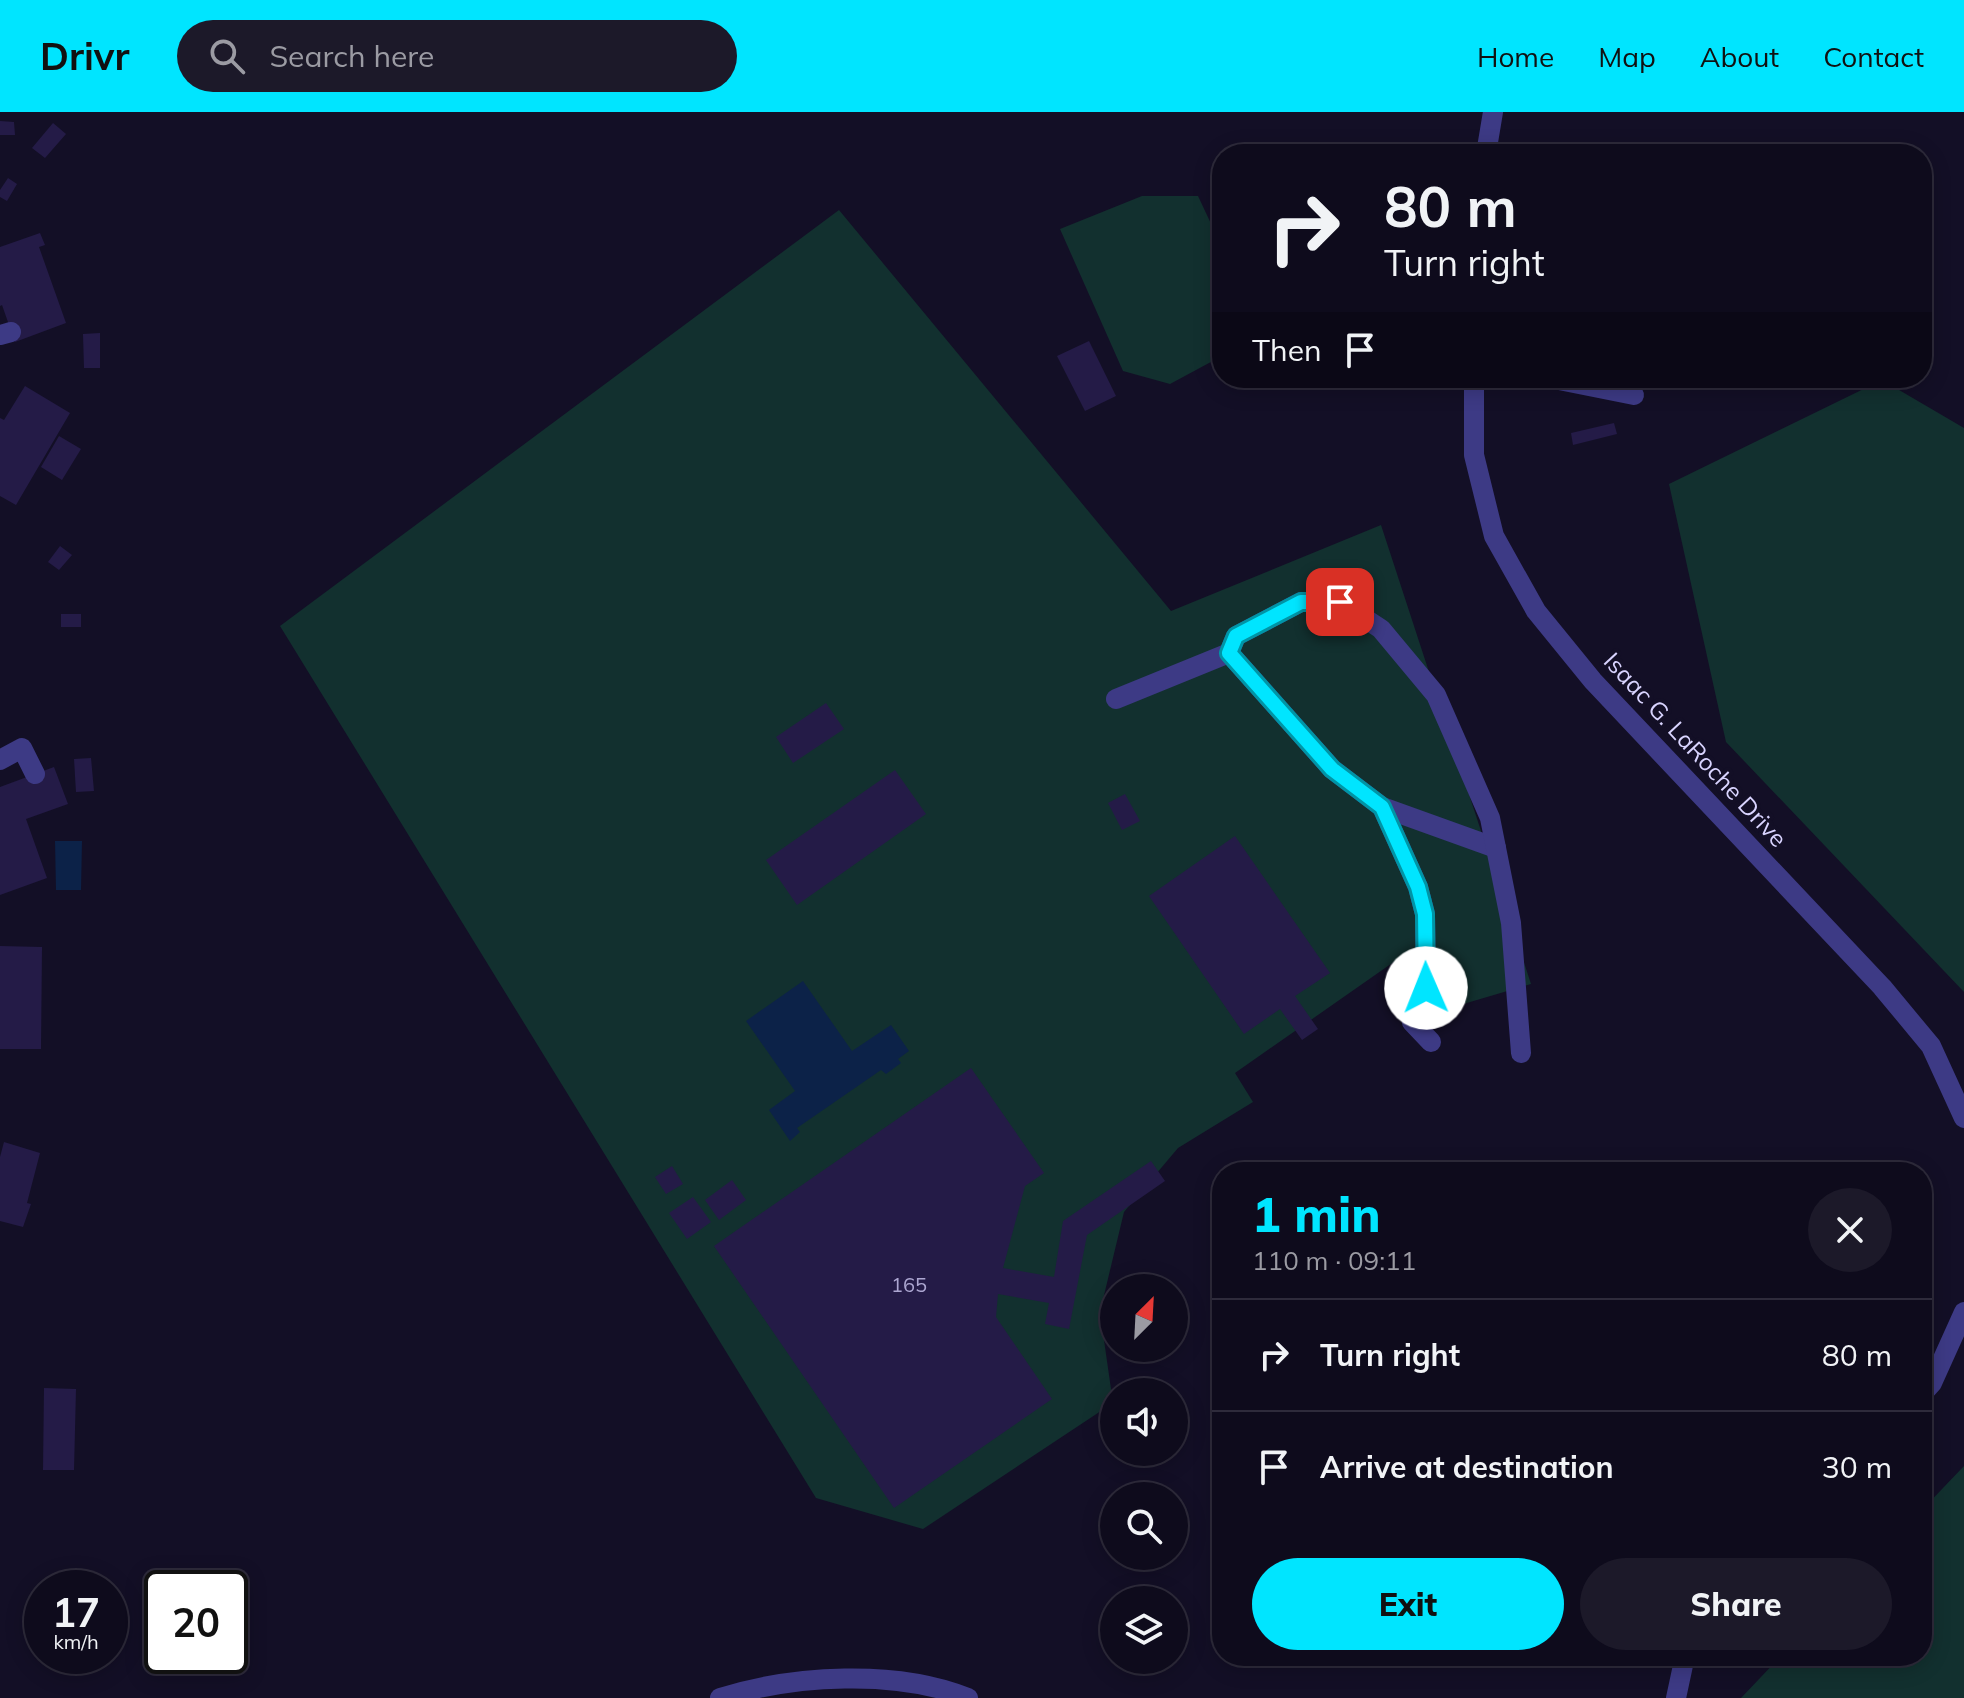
<!DOCTYPE html>
<html lang="en">
<head>
<meta charset="utf-8">
<style>
	body { margin:0; font-family:Mulish,sans-serif; background:#1c1929; color:#f1f3f6; height:100vh; display:flex; flex-direction:column; font-size:30px; white-space:nowrap }
	* { box-sizing:border-box; margin:0 }
	p { font-size:26px; color:#9b9ba3 }
	.icon { flex:none; width:44px; height:44px; fill:none; stroke:currentColor; stroke-width:2; stroke-linecap:round; stroke-linejoin:round }
	.map { position:relative; flex:1; overflow:hidden }
	.panel { position:absolute; left:1212px; top:1050px; width:720px; height:504px; display:flex; flex-direction:column; background:#0e0b1c; border-radius:32px; box-shadow:0 4px 20px #0003,0 0 0 2px #2e2b3b }
	.panel>* { flex:none }
	.top-card { position:absolute; left:1212px; top:32px; width:720px; height:244px; border-radius:32px; box-shadow:0 4px 20px #0003,0 0 0 2px #2e2b3b; background:#0e0b1c; color:#f1f3f6; overflow:hidden }
	.needle { width:52px; rotate:24deg }
	.controls { position:absolute; left:1100px; top:1162px; display:grid; gap:16px }
	.controls a { display:grid; place-items:center; width:88px; height:88px; border-radius:50%; background:#0e0b1c; box-shadow:0 4px 20px #0003,0 0 0 2px #2e2b3b; font-size:40px }
	.speed { position:absolute; left:24px; top:1458px; display:flex; gap:16px; font-size:40px; font-weight:700; text-align:center }
	.speed>* { display:grid; place-content:center; width:104px; height:104px; border-radius:50%; background:#0e0b1c; box-shadow:0 4px 20px #0003,0 0 0 2px #2e2b3b; line-height:1 }
	.speed small { font-size:20px; font-weight:400 }
	.speed .limit { border:4px solid #111; border-radius:12px; background:#fff; color:#111 }
	.pin { position:absolute; display:grid; place-items:center; width:68px; height:68px; color:#fff; margin:-34px; border-radius:16px; box-shadow:0 4px 12px #0006 }
	.me { position:absolute; width:88px; margin:-44px; rotate:359deg; stroke-linejoin:round; filter:drop-shadow(0 0 6px #0008) }
	.turn { display:flex; align-items:center; gap:28px; height:168px; padding:0 40px; font-size:36px }
	.turn .icon { width:104px; height:104px; stroke-width:2.5 }
	.turn b { display:block; font-size:56px; line-height:68px }
	.then { display:flex; align-items:center; height:76px; padding:0 40px; background:#0003; gap:16px; font-size:30px }
	.round { display:grid; place-items:center; flex:none; width:84px; height:84px; border-radius:42px; background:#1c1929 }
	.overview { display:flex; align-items:center; justify-content:space-between; height:136px; padding:0 40px }
	h1 { font-size:48px; font-weight:800; line-height:60px; color:#00e5ff }
	.primary-button { display:flex; gap:16px; margin-top:auto; padding:16px 40px }
	.primary-button a { flex:1; height:92px; border-radius:48px; background:#00e5ff; color:#111; font-size:32px; font-weight:800; line-height:92px; text-align:center }
	.primary-button a+a { background:#1c1929; color:#f1f3f6 }
	ul { padding:0; list-style:none }
	li { display:flex; align-items:center; gap:24px; height:112px; padding:0 40px; border-top:2px solid #2e2b3b }
	li div { flex:1 }
	li b { display:block; font-size:30px }
	li em { font-style:normal }
	header { display:flex; align-items:center; gap:48px; box-sizing:border-box; height:112px; padding:0 40px; background:#00e5ff; color:#111 }
	header strong { font-size:38px }
	nav { display:flex; gap:44px; margin-inline-start:auto; font-size:28px }
	.search { width:560px; height:72px; background:#1c1929; display:flex; align-items:center; gap:20px; box-sizing:border-box; padding:0 28px; border-radius:44px; color:#9b9ba3; font-size:30px }
	.map>svg:first-child { display:block }
	.green { fill:#12302f }
	.water { fill:#0c2248 }
	.building { fill:#241b47 }
	.lines { fill:none; stroke-linecap:round; stroke-linejoin:round }
	.minor { stroke:#3d3a85; stroke-width:20 }
	.route-casing { stroke:#0095a6; stroke-width:20 }
	.route { stroke:#00e5ff; stroke-width:14 }
	.labels { text-anchor:middle; stroke-width:8; stroke-linejoin:round; paint-order:stroke }
	.number-label { font-size:20px; fill:#aca6d1 }
	.street-label { font-size:24px; fill:#d9d4ff; stroke:#130f26 }
</style>
</head>
<body>
<header>
<strong>Drivr</strong>
<div class="search"><svg class="icon" aria-label="search" viewBox="0 0 24 24"><circle cx="10" cy="10" r="6"/><path d="M15 15l6 6"/></svg>Search here</div>
<nav><a>Home</a><a>Map</a><a>About</a><a>Contact</a></nav>
</header>
<div class="map">
<svg width="1964" height="1586" viewBox="0 0 1964 1586">
	<rect width="100%" height="100%" fill="#130f26"/>
	<g class="green">
		<path d="M 1142,84 L 1198,84 L 1222,135 L 1222,244 L 1170,272 L 1123,259 L 1060,117 Z"/>
		<path d="M 839,98 L 1171,499 L 1381,413 L 1531,872 L 1443,898 L 1408,840 L 1235,961 L 1253,990 L 1178,1036 L 1124,1100 L 1100,1200 L 1113,1291 L 923,1417 L 816,1386 L 280,514 Z"/>
		<path d="M 1882,268 L 1964,316 L 1964,880 L 1726,630 L 1669,372 Z"/>
		<path d="M 1964,1354 L 1964,1586 L 1741,1586 L 1781,1544 L 1922,1544 L 1922,1398 Z"/>
	</g>
	<g class="water">
		<path d="M 55,729 L 82,729 L 81,778 L 56,778 Z"/>
		<path d="M 803,869 L 852,939 L 891,913 L 909,939 L 898,947 L 901,951 L 886,962 L 881,958 L 797,1016 L 800,1020 L 790,1029 L 769,998 L 795,979 L 746,909 Z"/>
	</g>
	<g class="building">
		<path d="M 0,9 L 14,10 L 15,23 L 0,23 Z"/>
		<path d="M 53,11 L 66,22 L 45,46 L 32,36 Z"/>
		<path d="M 8,66 L 17,72 L 7,89 L 0,85 L 0,78 Z"/>
		<path d="M 40,121 L 45,133 L 39,135 L 66,211 L 15,230 L 2,193 L 0,194 L 0,135 Z"/>
		<path d="M 100,221 L 100,256 L 84,256 L 83,222 Z"/>
		<path d="M 1089,229 L 1116,284 L 1085,299 L 1057,244 Z"/>
		<path d="M 25,274 L 70,301 L 16,393 L 0,384 L 0,306 L 4,308 Z"/>
		<path d="M 1614,311 L 1617,322 L 1573,333 L 1571,321 Z"/>
		<path d="M 59,324 L 81,337 L 62,368 L 41,355 Z"/>
		<path d="M 60,434 L 72,443 L 59,458 L 48,450 Z"/>
		<rect x="61" y="502" width="20" height="13"/>
		<path d="M 826,591 L 844,617 L 793,651 L 776,625 Z"/>
		<path d="M 91,646 L 94,679 L 76,680 L 74,647 Z"/>
		<path d="M 54,655 L 68,692 L 26,707 L 47,766 L 0,783 L 0,675 Z"/>
		<path d="M 895,658 L 926,702 L 797,793 L 766,748 Z"/>
		<path d="M 1125,682 L 1140,709 L 1122,718 L 1108,691 Z"/>
		<path d="M 1235,724 L 1330,861 L 1295,884 L 1318,917 L 1302,928 L 1280,897 L 1244,922 L 1149,784 Z"/>
		<path d="M 0,834 L 42,835 L 41,937 L 0,937 Z"/>
		<path d="M 971,956 L 1044,1061 L 1025,1074 L 1003,1156 L 1054,1165 L 1063,1109 L 1151,1049 L 1165,1069 L 1087,1123 L 1069,1217 L 1045,1212 L 1049,1191 L 998,1182 L 996,1205 L 1052,1287 L 894,1396 L 714,1134 Z"/>
		<path d="M 4,1030 L 40,1041 L 27,1091 L 31,1092 L 23,1115 L 0,1109 L 0,1045 Z"/>
		<path d="M 672,1054 L 683,1072 L 666,1082 L 655,1065 Z"/>
		<path d="M 732,1068 L 746,1088 L 719,1108 L 705,1088 Z"/>
		<path d="M 693,1085 L 711,1110 L 687,1127 L 669,1101 Z"/>
		<path d="M 44,1276 L 76,1277 L 74,1358 L 43,1358 Z"/>
	</g>
	<g class="lines">
		<g class="minor">
			<path d="M 1486,42 L 1493,0"/>
			<path d="M 0,223 L 11,220"/>
			<path d="M 1474,266 L 1474,343 L 1494,424 L 1536,499 L 1593,569 L 1882,875 L 1931,934 L 1964,1006"/>
			<path d="M 1549,266 L 1634,283"/>
			<path d="M 1229,541 L 1332,657 L 1382,695 L 1496,736"/>
			<path d="M 1116,587 L 1229,541 L 1236,524 L 1301,490 L 1340,490 L 1381,517 L 1436,583 L 1490,706 L 1511,811 L 1521,941"/>
			<path d="M 0,648 L 22,636 L 35,662"/>
			<path d="M 1382,695 L 1418,775 L 1425,802 L 1426,876 L 1412,910 L 1431,930"/>
			<path d="M 1922,1282 L 1932,1271 L 1964,1200"/>
			<path d="M 720,1586 C 794,1563 896,1557 968,1586"/>
			<path d="M 1676,1586 L 1685,1544"/>
		</g>
	</g>
	<g class="lines">
		<g class="route-casing">
			<path id="route" d="M 1340,490 L 1301,490 L 1236,524 L 1229,541 L 1332,657 L 1382,695 L 1418,775 L 1425,802 L 1426,876"/>
		</g>
		<use href="#route" class="route"/>
	</g>
	<g class="labels">
		<g class="number-label">
			<text x="909" y="1180">165</text>
		</g>
		<g class="street-label">
			<text transform="translate(1695 638) rotate(47)" y="8">Isaac G. LaRoche Drive</text>
		</g>
	</g>
</svg>
<div class="controls">
<a><svg class="needle" viewBox="-14 -14 28 28"><path d="M0-13l5 13h-10z" fill="#e53935"/><path d="M0 13l5-13h-10z" fill="#9b9ba3"/></svg></a>
<a><svg class="icon" aria-label="sound" viewBox="0 0 24 24"><path d="M4 9h4l5-4v14l-5-4H4zM17 9q2 3 0 6"/></svg></a>
<a><svg class="icon" aria-label="search" viewBox="0 0 24 24"><circle cx="10" cy="10" r="6"/><path d="M15 15l6 6"/></svg></a>
<a><svg class="icon" aria-label="layers" viewBox="0 0 24 24"><path d="M12 4l9 5-9 5-9-5zM3 14l9 5 9-5"/></svg></a>
</div>
<div class="speed"><div>17<small>km/h</small></div><div class="limit">20</div></div>
<div class="pin" style="left:1340px;top:490px;background:#d93025"><svg class="icon" aria-label="arrive" viewBox="0 0 24 24"><path d="M6 21V4h12l-3 4 3 4H6"/></svg></div>
<svg class="me" style="left:1426px;top:876px" viewBox="-20 -20 40 40"><circle r="19" fill="#fff"/><path d="M0-13L10 11 0 6-10 11z" fill="#00e5ff"/></svg>
<div class="top-card">
<div class="turn"><svg class="icon" aria-label="right" viewBox="0 0 24 24"><path d="M7 20v-9h11M14 6l5 5-5 5"/></svg><div><b>80 m</b>Turn right</div></div>
<div class="then">Then<svg class="icon" aria-label="arrive" viewBox="0 0 24 24"><path d="M6 21V4h12l-3 4 3 4H6"/></svg></div>
</div>
<section class="panel">
<div class="overview"><div><h1>1 min</h1><p>110 m · 09:11</p></div><a class="round"><svg class="icon" aria-label="close" viewBox="0 0 24 24"><path d="M6 6l12 12M18 6L6 18"/></svg></a></div>
<ul>
<li><svg class="icon" aria-label="right" viewBox="0 0 24 24"><path d="M7 20v-9h11M14 6l5 5-5 5"/></svg><div><b>Turn right</b></div><em>80 m</em></li>
<li><svg class="icon" aria-label="arrive" viewBox="0 0 24 24"><path d="M6 21V4h12l-3 4 3 4H6"/></svg><div><b>Arrive at destination</b></div><em>30 m</em></li>
</ul>
<div class="primary-button"><a>Exit</a><a>Share</a></div>
</section>
</div>
</body>
</html>
